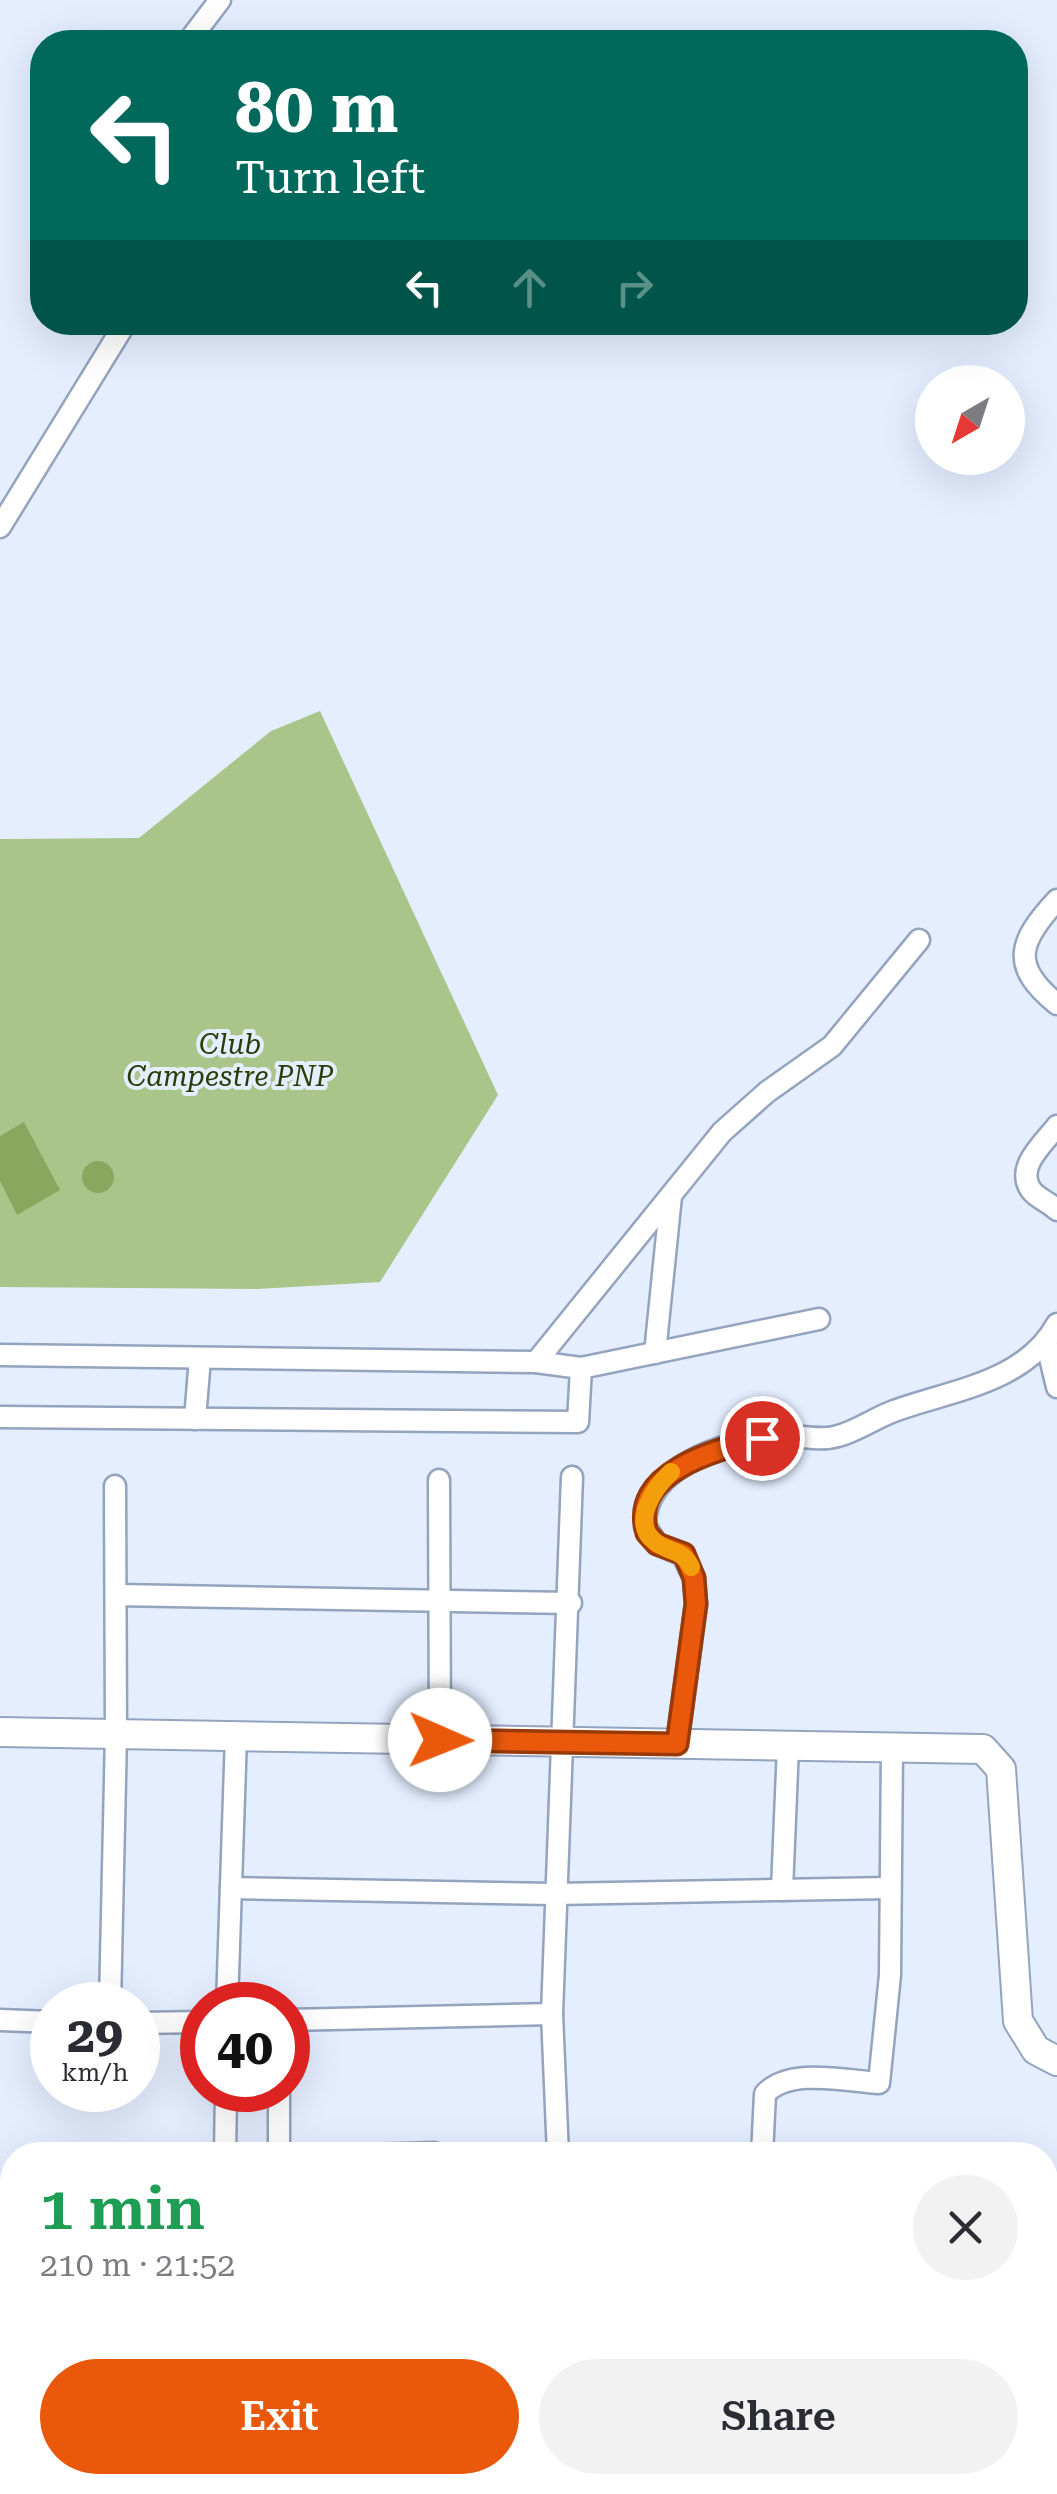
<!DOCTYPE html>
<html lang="en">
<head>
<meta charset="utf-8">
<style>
	body { margin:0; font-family:"Roboto Serif",serif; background:#f2f2f3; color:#2b2b33; height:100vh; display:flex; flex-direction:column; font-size:38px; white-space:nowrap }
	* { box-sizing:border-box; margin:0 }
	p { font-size:32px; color:#7c7c81 }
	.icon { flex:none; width:55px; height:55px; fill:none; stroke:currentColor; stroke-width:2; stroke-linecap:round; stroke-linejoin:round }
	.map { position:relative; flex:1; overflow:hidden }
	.sheet { position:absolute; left:0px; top:2142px; width:1058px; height:352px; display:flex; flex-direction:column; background:#fff; border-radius:40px 40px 0 0; box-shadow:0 10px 40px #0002 }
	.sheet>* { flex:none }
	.top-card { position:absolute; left:30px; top:30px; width:998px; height:305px; border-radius:40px; box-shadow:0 10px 40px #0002; background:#00695c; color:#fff; overflow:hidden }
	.needle { width:65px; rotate:219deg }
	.controls { position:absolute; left:915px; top:365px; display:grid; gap:20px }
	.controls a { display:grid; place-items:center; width:110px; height:110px; border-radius:50%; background:#fff; box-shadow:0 10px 40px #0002; font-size:50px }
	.speed { position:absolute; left:30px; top:1982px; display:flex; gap:20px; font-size:50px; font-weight:700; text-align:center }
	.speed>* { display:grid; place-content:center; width:130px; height:130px; border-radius:50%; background:#fff; box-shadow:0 10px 40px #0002; line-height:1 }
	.speed small { font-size:25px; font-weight:400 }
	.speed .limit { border:15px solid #d22; background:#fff; color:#111 }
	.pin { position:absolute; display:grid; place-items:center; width:85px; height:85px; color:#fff; margin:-42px; border:5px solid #fff; border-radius:50%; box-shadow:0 2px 10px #0007 }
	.me { position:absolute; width:110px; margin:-55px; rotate:91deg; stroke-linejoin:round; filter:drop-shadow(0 0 8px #0008) }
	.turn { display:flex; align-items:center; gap:35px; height:210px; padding:0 40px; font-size:45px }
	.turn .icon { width:130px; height:130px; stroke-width:2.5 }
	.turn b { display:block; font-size:70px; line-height:85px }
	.lanes { display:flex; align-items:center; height:95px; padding:0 40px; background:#0003; justify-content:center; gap:50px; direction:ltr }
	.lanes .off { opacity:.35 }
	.round { display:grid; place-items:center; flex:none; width:105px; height:105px; border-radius:52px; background:#f2f2f3 }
	.overview { display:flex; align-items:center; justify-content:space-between; height:170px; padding:0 40px }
	h1 { font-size:60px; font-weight:600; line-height:75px; color:#1e9e55 }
	.button { display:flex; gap:20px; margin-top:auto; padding:20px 40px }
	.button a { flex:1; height:115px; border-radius:60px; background:#ea580c; color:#fff; font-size:40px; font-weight:600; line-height:115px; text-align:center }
	.button a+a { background:#f2f2f3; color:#2b2b33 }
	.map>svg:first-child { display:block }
	.green { fill:#aac58a }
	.water { fill:#88a860 }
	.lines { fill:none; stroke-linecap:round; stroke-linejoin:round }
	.street-casing { stroke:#94a3be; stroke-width:25 }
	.secondary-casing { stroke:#94a3be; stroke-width:32 }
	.street { stroke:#fff; stroke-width:20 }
	.secondary { stroke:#fff; stroke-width:28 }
	.route-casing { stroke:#983908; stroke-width:25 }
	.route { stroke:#ea580c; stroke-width:18 }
	.slow { stroke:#f59e0b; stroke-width:18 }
	.labels { text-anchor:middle; stroke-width:8; stroke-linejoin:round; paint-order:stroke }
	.park-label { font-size:28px; font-style:italic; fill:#283c05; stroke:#e4eeff }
</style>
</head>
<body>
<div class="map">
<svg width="1057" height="2494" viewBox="0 0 1057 2494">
	<rect width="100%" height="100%" fill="#e4eeff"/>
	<path class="green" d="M 320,711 L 498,1095 L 380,1282 L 257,1289 L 0,1287 L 0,839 L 139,838 L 271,731 Z"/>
	<g class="water">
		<path d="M 24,1122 L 60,1190 L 17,1215 L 0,1181 L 0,1136 Z"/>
		<circle cx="98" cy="1177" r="16"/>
	</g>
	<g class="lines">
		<g class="street-casing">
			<g id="street">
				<path d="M 188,42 L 220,0"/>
				<path d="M 0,527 L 126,322"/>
				<path d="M 1057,900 C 1018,942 1010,966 1057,1004"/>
				<path d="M 1057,1126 C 1044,1143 1015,1167 1031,1190 C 1038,1199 1049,1202 1057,1210"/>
				<path d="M 1046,1341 L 1057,1387"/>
				<path d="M 655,1353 L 671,1196"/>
				<path d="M 0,1355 L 536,1362 L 722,1132 L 767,1092 L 832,1046 L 919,940"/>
				<path d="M 536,1362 L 581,1368 L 819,1319"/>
				<path d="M 0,1417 L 578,1422 L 581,1368"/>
				<path d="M 195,1419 L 200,1358"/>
				<path d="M 439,1480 L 440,1740"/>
				<path d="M 116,1595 L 571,1603"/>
				<path d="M 677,1744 L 696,1604 L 694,1578 L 683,1555 L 657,1544 L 645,1526 C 644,1465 728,1441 778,1436 C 798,1434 818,1442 838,1436 C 857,1431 875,1418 894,1411 C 951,1390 1025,1383 1057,1324"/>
				<path d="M 231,1888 L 555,1894 L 889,1888"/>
				<path d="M 782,1890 L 788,1746"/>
				<path d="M 110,2005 L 116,1734 L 115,1486"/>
				<path d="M 227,2005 L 236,1736"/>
				<path d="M 0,2020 L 52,2022"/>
				<path d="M 288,2020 L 552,2014"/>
				<path d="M 138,2023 L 202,2022"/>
				<path d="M 279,2090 L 279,2155"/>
				<path d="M 107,2091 L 107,2090"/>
				<path d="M 225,2155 L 226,2090"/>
				<path d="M 368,2155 L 434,2153"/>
				<path d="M 558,2155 L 552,2014 L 572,1477"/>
				<path d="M 762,2155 L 765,2094 C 789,2067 846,2081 879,2083 L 890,1975 L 892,1748"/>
				<path d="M 0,2339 L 2,2338"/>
				<path d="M 1045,2476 L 1048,2494"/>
				<path d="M 728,2482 L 734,2494"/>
			</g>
		</g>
		<g class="secondary-casing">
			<path id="secondary" d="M 0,1732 L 983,1749 L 1001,1769 L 1018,2021 L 1036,2050 L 1057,2061"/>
		</g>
		<use href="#street" class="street"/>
		<use href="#secondary" class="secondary"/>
	</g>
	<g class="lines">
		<g class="route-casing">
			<path id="route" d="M 440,1740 L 677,1744 L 696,1604 L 694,1578 L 684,1554 L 657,1544 L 647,1533 C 628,1471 720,1449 762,1438"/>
		</g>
		<use href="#route" class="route"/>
		<path class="slow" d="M 671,1472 C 655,1487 630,1522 654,1541 C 668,1553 682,1548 691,1567"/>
	</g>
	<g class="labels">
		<g class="park-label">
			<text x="230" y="1054">Club<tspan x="230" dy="32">Campestre PNP</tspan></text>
		</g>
	</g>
</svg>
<div class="controls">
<a><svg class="needle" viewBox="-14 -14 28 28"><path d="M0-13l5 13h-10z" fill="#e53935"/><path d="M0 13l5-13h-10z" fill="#7c7c81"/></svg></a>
</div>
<div class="speed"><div>29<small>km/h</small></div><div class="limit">40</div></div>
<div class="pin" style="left:762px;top:1438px;background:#d93025"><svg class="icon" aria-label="arrive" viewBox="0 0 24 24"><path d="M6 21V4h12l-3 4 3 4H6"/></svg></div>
<svg class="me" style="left:440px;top:1740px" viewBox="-20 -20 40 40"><circle r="19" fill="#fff"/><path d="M0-13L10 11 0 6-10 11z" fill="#ea580c"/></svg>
<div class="top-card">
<div class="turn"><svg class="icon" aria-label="left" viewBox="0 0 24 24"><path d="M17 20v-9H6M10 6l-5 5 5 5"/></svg><div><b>80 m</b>Turn left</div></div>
<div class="lanes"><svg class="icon" aria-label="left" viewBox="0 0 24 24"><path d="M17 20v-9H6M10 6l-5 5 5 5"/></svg><svg class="icon off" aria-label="ahead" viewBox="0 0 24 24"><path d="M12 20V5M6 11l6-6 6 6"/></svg><svg class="icon off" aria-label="right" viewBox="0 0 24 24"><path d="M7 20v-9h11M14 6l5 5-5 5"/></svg></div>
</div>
<section class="sheet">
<div class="overview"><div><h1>1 min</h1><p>210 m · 21:52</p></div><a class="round"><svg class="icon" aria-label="close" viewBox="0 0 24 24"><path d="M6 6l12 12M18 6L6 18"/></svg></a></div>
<div class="button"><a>Exit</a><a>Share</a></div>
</section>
</div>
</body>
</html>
